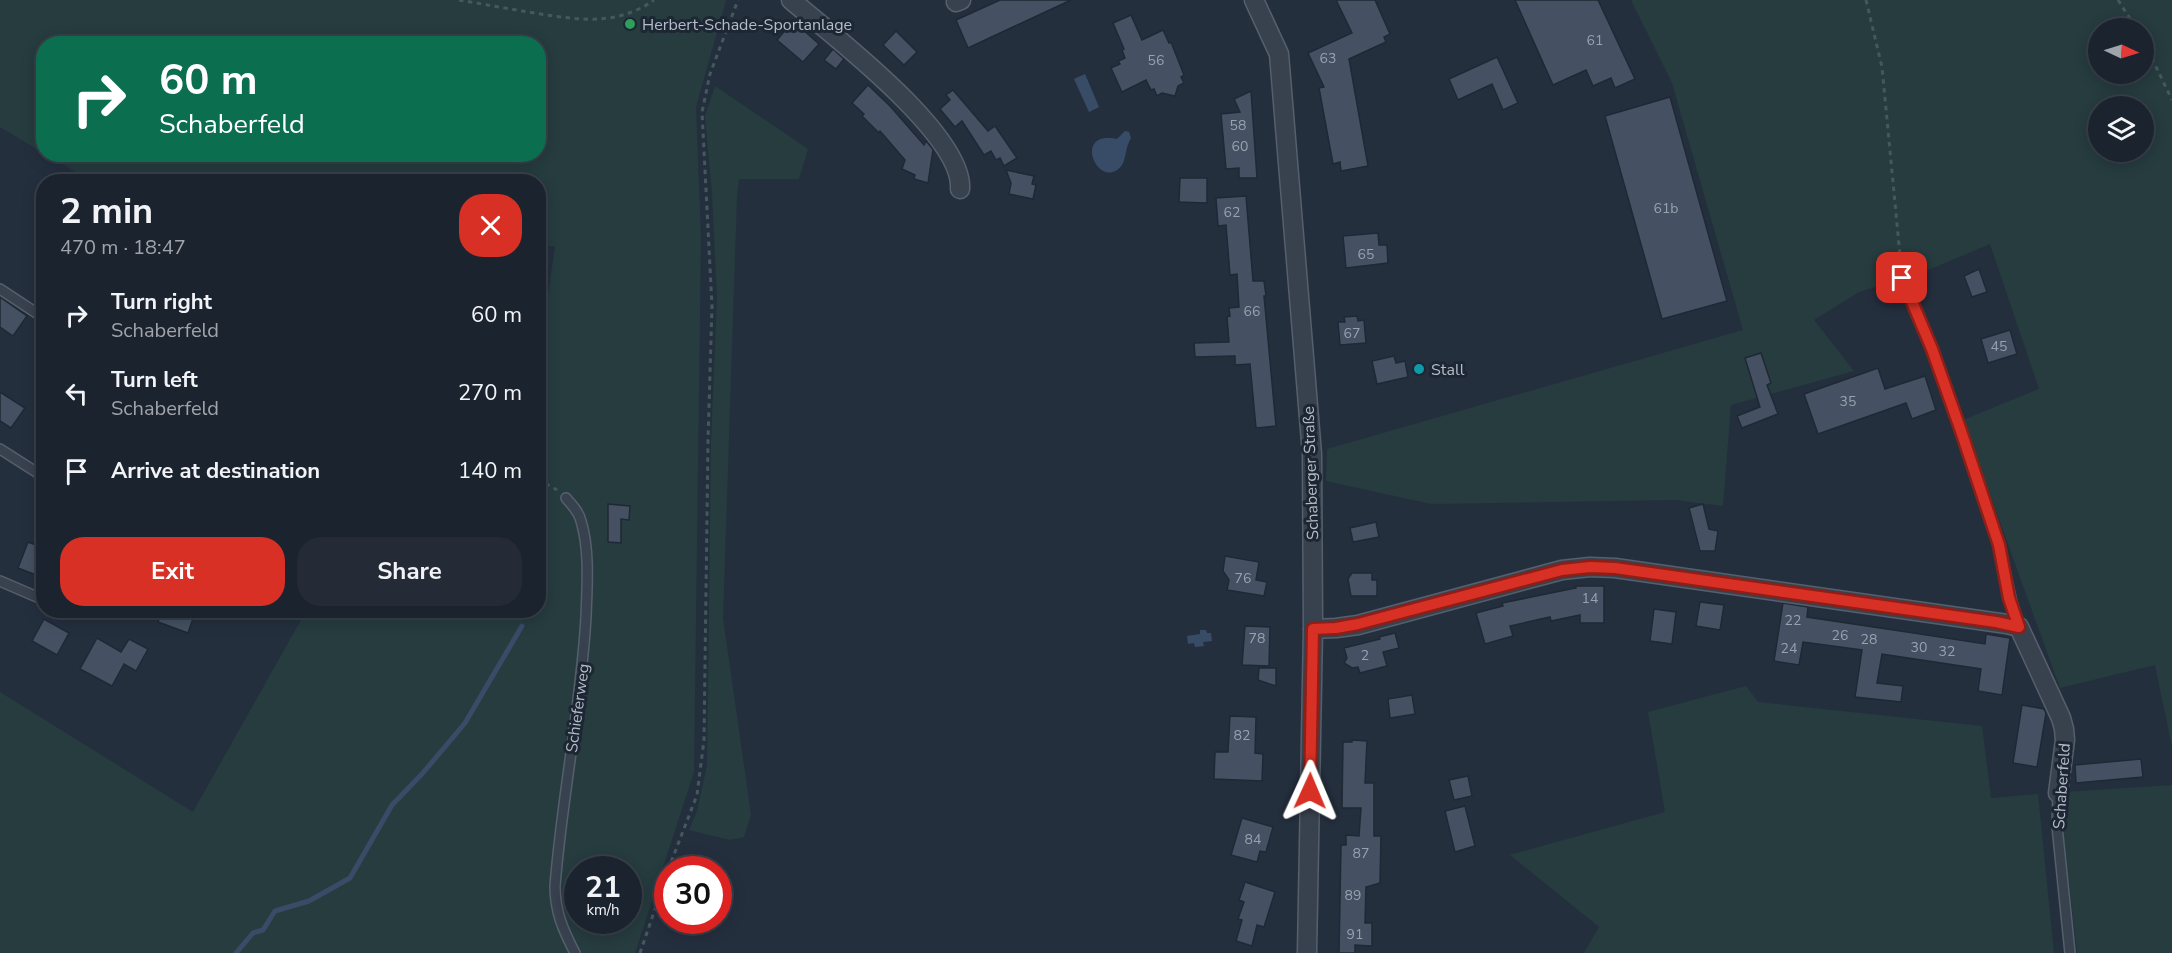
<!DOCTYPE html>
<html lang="en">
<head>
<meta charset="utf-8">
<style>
	body { margin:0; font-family:"Nunito Sans",sans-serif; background:#242b36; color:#f1f3f6; height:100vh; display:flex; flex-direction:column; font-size:22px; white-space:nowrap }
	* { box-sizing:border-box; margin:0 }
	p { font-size:20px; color:#a0a4aa }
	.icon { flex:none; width:33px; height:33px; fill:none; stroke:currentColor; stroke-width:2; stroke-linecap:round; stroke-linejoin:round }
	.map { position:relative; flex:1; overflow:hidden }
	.details { position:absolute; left:36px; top:174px; width:510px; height:444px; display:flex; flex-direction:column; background:#1b232e; border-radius:24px; box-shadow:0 3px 15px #0003,0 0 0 2px #39404a }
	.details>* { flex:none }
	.banner { position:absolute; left:36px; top:36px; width:510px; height:126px; border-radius:24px; box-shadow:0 3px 15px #0003,0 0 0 2px #39404a; background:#0b6e4f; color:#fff; overflow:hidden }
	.needle { width:39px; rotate:94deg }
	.buttons { position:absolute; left:2088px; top:18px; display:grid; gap:12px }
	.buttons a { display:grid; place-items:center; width:66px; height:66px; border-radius:50%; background:#1b232e; box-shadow:0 3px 15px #0003,0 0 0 2px #39404a; font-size:30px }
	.speed { position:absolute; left:564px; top:856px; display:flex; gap:12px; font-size:30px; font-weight:700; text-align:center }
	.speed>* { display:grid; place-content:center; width:78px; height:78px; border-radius:50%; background:#1b232e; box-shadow:0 3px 15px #0003,0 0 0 2px #39404a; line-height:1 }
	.speed small { font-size:15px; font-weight:400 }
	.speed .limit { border:9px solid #d22; background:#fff; color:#111 }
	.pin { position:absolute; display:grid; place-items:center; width:51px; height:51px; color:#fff; margin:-26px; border-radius:12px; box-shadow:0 3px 9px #0006 }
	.me { position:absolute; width:66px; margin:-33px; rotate:1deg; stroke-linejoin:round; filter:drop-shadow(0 0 4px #0008) }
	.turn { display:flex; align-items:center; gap:21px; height:126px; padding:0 24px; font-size:27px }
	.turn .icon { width:78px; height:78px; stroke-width:2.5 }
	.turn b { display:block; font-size:42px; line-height:51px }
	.round { display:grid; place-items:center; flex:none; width:63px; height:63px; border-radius:24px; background:#242b36 }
	.overview { display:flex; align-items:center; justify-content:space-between; height:102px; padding:0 24px }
	h1 { font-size:36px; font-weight:700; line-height:45px }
	.action { display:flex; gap:12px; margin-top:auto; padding:12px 24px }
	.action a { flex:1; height:69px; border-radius:24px; background:#d93025; color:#fff; font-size:24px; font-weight:700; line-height:69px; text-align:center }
	.action a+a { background:#242b36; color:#f1f3f6 }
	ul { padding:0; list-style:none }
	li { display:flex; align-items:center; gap:18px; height:78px; padding:0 24px }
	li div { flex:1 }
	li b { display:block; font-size:22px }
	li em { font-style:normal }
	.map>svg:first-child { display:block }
	.green { fill:#263c3f; fill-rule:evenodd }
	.water { fill:#394c67 }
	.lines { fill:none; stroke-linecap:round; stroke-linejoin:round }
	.stream { stroke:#394c67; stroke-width:5 }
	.building { fill:#455162; stroke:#1f2835; stroke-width:1.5 }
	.service-casing { stroke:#565f6c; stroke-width:12 }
	.minor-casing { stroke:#565f6c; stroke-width:21 }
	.path { stroke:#44595c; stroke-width:3; stroke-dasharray:4.5 4.5; stroke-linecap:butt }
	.service { stroke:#38414e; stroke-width:9 }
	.minor { stroke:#38414e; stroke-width:18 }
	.route-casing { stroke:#8d1f18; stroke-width:15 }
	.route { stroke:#d93025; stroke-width:10 }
	.leisure-dot { fill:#2e9e5b; stroke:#1d2633; stroke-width:2 }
	.culture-dot { fill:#0f9aa8; stroke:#1d2633; stroke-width:2 }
	.labels { text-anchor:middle; stroke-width:6; stroke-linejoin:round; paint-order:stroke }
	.number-label { font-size:14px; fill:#98a1af }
	.poi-label { font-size:16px; fill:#b4bcc9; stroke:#1d2633; text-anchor:start }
	.street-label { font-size:16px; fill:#b4bcc9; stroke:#1d2633 }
</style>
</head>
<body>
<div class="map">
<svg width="2172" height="953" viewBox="0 0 2172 953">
	<rect width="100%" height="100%" fill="#242f3e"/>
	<g class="green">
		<path d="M 0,0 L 726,0 L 696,107 L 701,238 L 694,772 L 635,953 L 0,953 L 0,692 L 193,812 L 306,611 L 538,610 L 539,356 L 555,246 L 539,246 L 538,182 L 91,181 L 47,155 L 538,154 L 538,44 L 44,44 L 43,153 L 0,127 ZM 578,870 L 628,870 L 628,921 L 578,921 Z"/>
		<path d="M 1631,0 L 2172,0 L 2172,747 L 2155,665 L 2060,688 L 1963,420 L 2039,389 L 1990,244 L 1919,274 L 1859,292 L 1814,320 L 1854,371 L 1731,405 L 1723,506 L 1675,500 L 1431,504 L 1326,481 L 1327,449 L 1743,330 L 1672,83 ZM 2098,28 L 2144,28 L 2144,74 L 2098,74 ZM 2098,106 L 2144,106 L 2144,152 L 2098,152 Z"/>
		<path d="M 715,86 L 808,149 L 799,179 L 739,179 L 737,196 L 723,618 L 751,815 L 744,837 L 730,840 L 689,830 L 697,811 L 707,765 L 711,442 L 717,299 L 712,194 L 705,116 Z"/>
		<path d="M 1746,686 L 1758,702 L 1982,726 L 1991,798 L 2038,794 L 2054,953 L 1584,953 L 1599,927 L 1510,855 L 1665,812 L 1648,712 Z"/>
		<path d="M 2172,785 L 2172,953 L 2077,953 L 2063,829 L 2065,792 Z"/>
	</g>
	<g class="water">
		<path d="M 1085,74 L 1099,107 L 1089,112 L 1074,79 Z"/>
		<path d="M 1125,131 L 1129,132 L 1131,138 C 1125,148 1126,159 1122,165 C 1100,194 1070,129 1117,139 Z"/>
		<path d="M 1200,630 L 1206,630 L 1207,633 L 1211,633 L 1212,641 L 1203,642 L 1204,646 L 1195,647 L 1194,643 L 1188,644 L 1187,636 L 1200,634 Z"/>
	</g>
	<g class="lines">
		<path class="stream" d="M 236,953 L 253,933 L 263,930 L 275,911 L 309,901 L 350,878 L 392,805 L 422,774 L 465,723 L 522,626"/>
	</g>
	<g class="building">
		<path d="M 1000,0 L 1071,0 L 968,48 L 956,20 Z"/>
		<path d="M 1336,0 L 1375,0 L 1390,34 L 1384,37 L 1386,42 L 1349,59 L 1368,166 L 1341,171 L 1340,162 L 1333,164 L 1319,88 L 1324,87 L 1308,53 L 1352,33 Z"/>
		<path d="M 1515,0 L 1598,0 L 1635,79 L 1615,88 L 1611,78 L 1593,86 L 1586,70 L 1553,85 Z"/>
		<path d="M 1131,15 L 1142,40 L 1163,30 L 1169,43 L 1171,42 L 1184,75 L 1181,77 L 1184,83 L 1178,86 L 1175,96 L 1162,93 L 1157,96 L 1154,89 L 1151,90 L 1146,80 L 1122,92 L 1121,90 L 1111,68 L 1120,64 L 1118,61 L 1125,58 L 1122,50 L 1124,49 L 1113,23 Z"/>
		<path d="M 793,21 L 819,44 L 803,62 L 777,40 Z"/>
		<path d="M 896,31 L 917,52 L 904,65 L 883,45 Z"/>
		<path d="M 833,49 L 844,59 L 836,69 L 824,60 Z"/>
		<path d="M 1497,57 L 1518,103 L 1503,110 L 1492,84 L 1458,100 L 1449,79 Z"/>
		<path d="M 868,85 L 890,106 L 924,145 L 926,141 L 932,148 L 933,150 L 928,183 L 914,179 L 915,175 L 902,169 L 905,160 L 880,131 L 879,133 L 862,116 L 864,114 L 852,103 Z"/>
		<path d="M 953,90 L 988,131 L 995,126 L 1017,158 L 1004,166 L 1000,158 L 996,160 L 991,151 L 984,155 L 962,121 L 955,127 L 940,109 L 950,100 L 946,95 Z"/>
		<path d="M 1251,91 L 1257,178 L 1239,178 L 1239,168 L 1226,169 L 1221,114 L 1240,112 L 1234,99 Z"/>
		<path d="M 1670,97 L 1727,301 L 1662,319 L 1605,116 Z"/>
		<path d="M 1006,170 L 1034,176 L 1032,184 L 1036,185 L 1033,199 L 1009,194 L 1011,183 Z"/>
		<path d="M 1180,178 L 1207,178 L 1207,203 L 1179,202 Z"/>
		<path d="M 1246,196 L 1253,281 L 1264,281 L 1266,296 L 1264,296 L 1276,426 L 1256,428 L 1250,364 L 1235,365 L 1235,356 L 1195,357 L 1194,343 L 1229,342 L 1227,317 L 1230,316 L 1229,308 L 1239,307 L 1237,274 L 1230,275 L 1226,225 L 1218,226 L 1216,198 Z"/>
		<path d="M 1378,233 L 1379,245 L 1387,245 L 1388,263 L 1346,268 L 1343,236 Z"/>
		<path d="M 1979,269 L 1987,292 L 1972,297 L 1964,276 Z"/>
		<path d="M 0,297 L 27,316 L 13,336 L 0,327 Z"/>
		<path d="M 1357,316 L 1358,321 L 1364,320 L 1366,343 L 1340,345 L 1338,322 L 1345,322 L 1344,317 Z"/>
		<path d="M 2010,330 L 2017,354 L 1988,363 L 1981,339 Z"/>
		<path d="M 1761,353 L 1771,383 L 1767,385 L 1778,414 L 1742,428 L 1737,416 L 1760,407 L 1745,358 Z"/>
		<path d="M 1394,356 L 1396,363 L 1405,361 L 1408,377 L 1377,384 L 1372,361 Z"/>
		<path d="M 1878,368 L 1885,389 L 1925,376 L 1936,410 L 1912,419 L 1906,403 L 1818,434 L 1804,394 Z"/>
		<path d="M 0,392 L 25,408 L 11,428 L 0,421 Z"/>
		<path d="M 608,504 L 630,506 L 629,520 L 621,519 L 621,543 L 608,542 Z"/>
		<path d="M 1703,504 L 1709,529 L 1718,531 L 1715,551 L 1700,551 L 1689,508 Z"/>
		<path d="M 1376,522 L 1379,537 L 1353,542 L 1350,528 Z"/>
		<path d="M 28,542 L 44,548 L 44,578 L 18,568 Z"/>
		<path d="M 1225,556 L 1259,562 L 1256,580 L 1267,582 L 1264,596 L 1227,590 L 1229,580 L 1223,571 Z"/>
		<path d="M 1352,573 L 1372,573 L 1372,580 L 1377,580 L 1377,596 L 1351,596 L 1348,579 Z"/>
		<path d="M 1576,586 L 1604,586 L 1604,623 L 1580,623 L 1580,615 L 1551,621 L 1550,617 L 1510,626 L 1513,636 L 1485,644 L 1476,613 L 1503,606 L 1502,603 L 1576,588 Z"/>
		<path d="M 1700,602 L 1724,605 L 1720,630 L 1696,626 Z"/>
		<path d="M 1783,603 L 1808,607 L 1807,617 L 1907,632 L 1985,644 L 1986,634 L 2010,638 L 2002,695 L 1978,691 L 1981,669 L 1882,654 L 1877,683 L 1903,686 L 1901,702 L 1855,697 L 1862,650 L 1803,642 L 1799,665 L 1774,661 Z"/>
		<path d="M 1654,609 L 1676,612 L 1672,644 L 1650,641 Z"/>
		<path d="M 162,610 L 196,610 L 188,633 L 158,622 Z"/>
		<path d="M 44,619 L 69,633 L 57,655 L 32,641 Z"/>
		<path d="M 1245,626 L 1270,627 L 1269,666 L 1242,665 Z"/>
		<path d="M 1395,633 L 1399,648 L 1383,652 L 1387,666 L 1360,673 L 1358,667 L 1352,668 L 1344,663 L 1347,658 L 1344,648 L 1380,639 L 1379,637 Z"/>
		<path d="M 97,638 L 121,652 L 129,639 L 148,649 L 136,671 L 124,664 L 112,686 L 80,669 Z"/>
		<path d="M 1259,668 L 1276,668 L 1276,686 L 1258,680 Z"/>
		<path d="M 1412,695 L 1415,714 L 1390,718 L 1388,699 Z"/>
		<path d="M 2022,705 L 2044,709 L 2046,713 L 2037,767 L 2013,763 Z"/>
		<path d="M 1230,716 L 1256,717 L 1255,753 L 1263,754 L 1262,781 L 1214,779 L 1215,752 L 1228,752 Z"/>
		<path d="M 1352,740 L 1367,741 L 1365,783 L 1374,783 L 1374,836 L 1381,836 L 1380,883 L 1366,887 L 1365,923 L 1372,923 L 1372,946 L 1355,945 L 1355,953 L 1339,953 L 1341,845 L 1346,845 L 1346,835 L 1359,836 L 1361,808 L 1342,808 L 1343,742 L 1352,742 Z"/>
		<path d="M 2141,759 L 2143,777 L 2076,783 L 2075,765 Z"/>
		<path d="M 1468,776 L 1472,796 L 1454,800 L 1449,780 Z"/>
		<path d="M 1465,806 L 1475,846 L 1455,852 L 1445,811 Z"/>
		<path d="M 1242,818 L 1273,827 L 1266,852 L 1260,851 L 1257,862 L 1231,855 Z"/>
		<path d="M 1245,882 L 1275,892 L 1264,927 L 1257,925 L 1252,946 L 1236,941 L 1242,920 L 1238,919 L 1244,902 L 1239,900 Z"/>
	</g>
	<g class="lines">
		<g class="service-casing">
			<g id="service">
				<path d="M 1902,278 C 1939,364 1970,453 1998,543 C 2006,571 2010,600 2019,627"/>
				<path d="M 0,289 L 44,318"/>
				<path d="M 0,449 L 44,477"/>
				<path d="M 566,498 C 572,505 579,512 581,521 C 590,551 587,586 586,617 C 581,707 562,796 555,886 C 555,912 563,930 575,953"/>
				<path d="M 0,581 L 44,600"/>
				<path d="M 73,610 L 90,613 L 98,610"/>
				<path d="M 2058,793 L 2057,826 L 2070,953"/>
			</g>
		</g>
		<g class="minor-casing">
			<g id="minor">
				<path d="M 791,0 C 831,34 964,135 960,189"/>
				<path d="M 1254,0 L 1279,54 L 1312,454 L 1313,629 L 1307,953"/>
				<path d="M 956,2 L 961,0"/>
				<path d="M 1313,629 L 1336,628 L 1358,625 L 1562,570 L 1590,567 L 1615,568 L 2007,624 L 2019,627 L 2061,718 L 2064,729 L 2065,740 L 2058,793"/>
			</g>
		</g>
		<g class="path">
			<path d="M 459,0 C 482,4 505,8 528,12 C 572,19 615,28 654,0"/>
			<path d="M 1866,0 L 1882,67 L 1901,266"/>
			<path d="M 2118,0 L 2136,28"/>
			<path d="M 2144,42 L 2172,100"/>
			<path d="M 538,479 L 557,490"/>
			<path d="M 668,870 L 697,795 L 704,740 L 708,441 L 712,306 L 702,112 L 710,74 L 738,0"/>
			<path d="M 640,953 L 668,871"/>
		</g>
		<use href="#service" class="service"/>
		<use href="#minor" class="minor"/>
	</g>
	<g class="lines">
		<g class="route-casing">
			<path id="route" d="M 1310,791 L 1313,629 L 1336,628 L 1358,624 L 1562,570 L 1590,567 L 1615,568 L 1996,622 L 2019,627 L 2009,598 L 1999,545 L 1961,431 L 1932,349 L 1902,278"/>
		</g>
		<use href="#route" class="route"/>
	</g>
	<circle class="leisure-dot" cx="630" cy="24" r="6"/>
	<circle class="culture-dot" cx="1419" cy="369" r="6"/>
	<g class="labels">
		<g class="number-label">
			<text x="1595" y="45">61</text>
			<text x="1328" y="63">63</text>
			<text x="1156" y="65">56</text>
			<text x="1238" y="130">58</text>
			<text x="1240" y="151">60</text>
			<text x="1666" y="213">61b</text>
			<text x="1232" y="217">62</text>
			<text x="1366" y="259">65</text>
			<text x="1252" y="316">66</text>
			<text x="1352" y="338">67</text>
			<text x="1999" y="351">45</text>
			<text x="1848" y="406">35</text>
			<text x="1243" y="583">76</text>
			<text x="1590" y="603">14</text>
			<text x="1793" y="625">22</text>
			<text x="1840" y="640">26</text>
			<text x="1257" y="643">78</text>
			<text x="1869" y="644">28</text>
			<text x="1919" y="652">30</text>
			<text x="1789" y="653">24</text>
			<text x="1947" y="656">32</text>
			<text x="1365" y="660">2</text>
			<text x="1242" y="740">82</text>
			<text x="1253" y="844">84</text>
			<text x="1361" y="858">87</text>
			<text x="1353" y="900">89</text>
			<text x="1355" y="939">91</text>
		</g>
		<g class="poi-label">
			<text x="642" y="30">Herbert-Schade-Sportanlage</text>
			<text x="1431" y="375">Stall</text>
		</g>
		<g class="street-label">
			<text transform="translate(1310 473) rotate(-92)" y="6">Schaberger Straße</text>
			<text transform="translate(577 708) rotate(-82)" y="6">Schieferweg</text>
			<text transform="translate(2061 786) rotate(-86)" y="6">Schaberfeld</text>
		</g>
	</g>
</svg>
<div class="buttons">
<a><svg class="needle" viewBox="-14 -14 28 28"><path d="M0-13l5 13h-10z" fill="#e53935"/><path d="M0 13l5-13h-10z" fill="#a0a4aa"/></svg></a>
<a><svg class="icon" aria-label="layers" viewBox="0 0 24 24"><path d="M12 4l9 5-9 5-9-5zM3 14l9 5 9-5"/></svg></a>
</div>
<div class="speed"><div>21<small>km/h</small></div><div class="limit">30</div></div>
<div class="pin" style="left:1902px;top:278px;background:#d93025"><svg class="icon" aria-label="arrive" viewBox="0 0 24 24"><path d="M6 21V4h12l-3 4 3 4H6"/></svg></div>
<svg class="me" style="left:1310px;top:791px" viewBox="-20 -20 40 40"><path d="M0-17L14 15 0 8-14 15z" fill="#d93025" stroke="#fff" stroke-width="4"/></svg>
<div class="banner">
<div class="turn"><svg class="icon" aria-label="right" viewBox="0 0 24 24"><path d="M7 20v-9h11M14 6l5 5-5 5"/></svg><div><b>60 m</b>Schaberfeld</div></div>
</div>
<section class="details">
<div class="overview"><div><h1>2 min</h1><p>470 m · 18:47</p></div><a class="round" style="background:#d93025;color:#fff"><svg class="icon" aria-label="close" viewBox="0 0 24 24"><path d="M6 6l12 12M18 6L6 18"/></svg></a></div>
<ul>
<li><svg class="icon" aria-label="right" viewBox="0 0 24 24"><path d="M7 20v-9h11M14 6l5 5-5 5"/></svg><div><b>Turn right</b><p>Schaberfeld</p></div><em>60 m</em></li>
<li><svg class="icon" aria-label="left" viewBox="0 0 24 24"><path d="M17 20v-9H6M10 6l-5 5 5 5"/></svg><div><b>Turn left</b><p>Schaberfeld</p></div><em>270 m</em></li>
<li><svg class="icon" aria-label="arrive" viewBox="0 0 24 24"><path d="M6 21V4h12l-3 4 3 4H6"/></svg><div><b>Arrive at destination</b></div><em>140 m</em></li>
</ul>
<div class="action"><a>Exit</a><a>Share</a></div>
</section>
</div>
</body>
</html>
